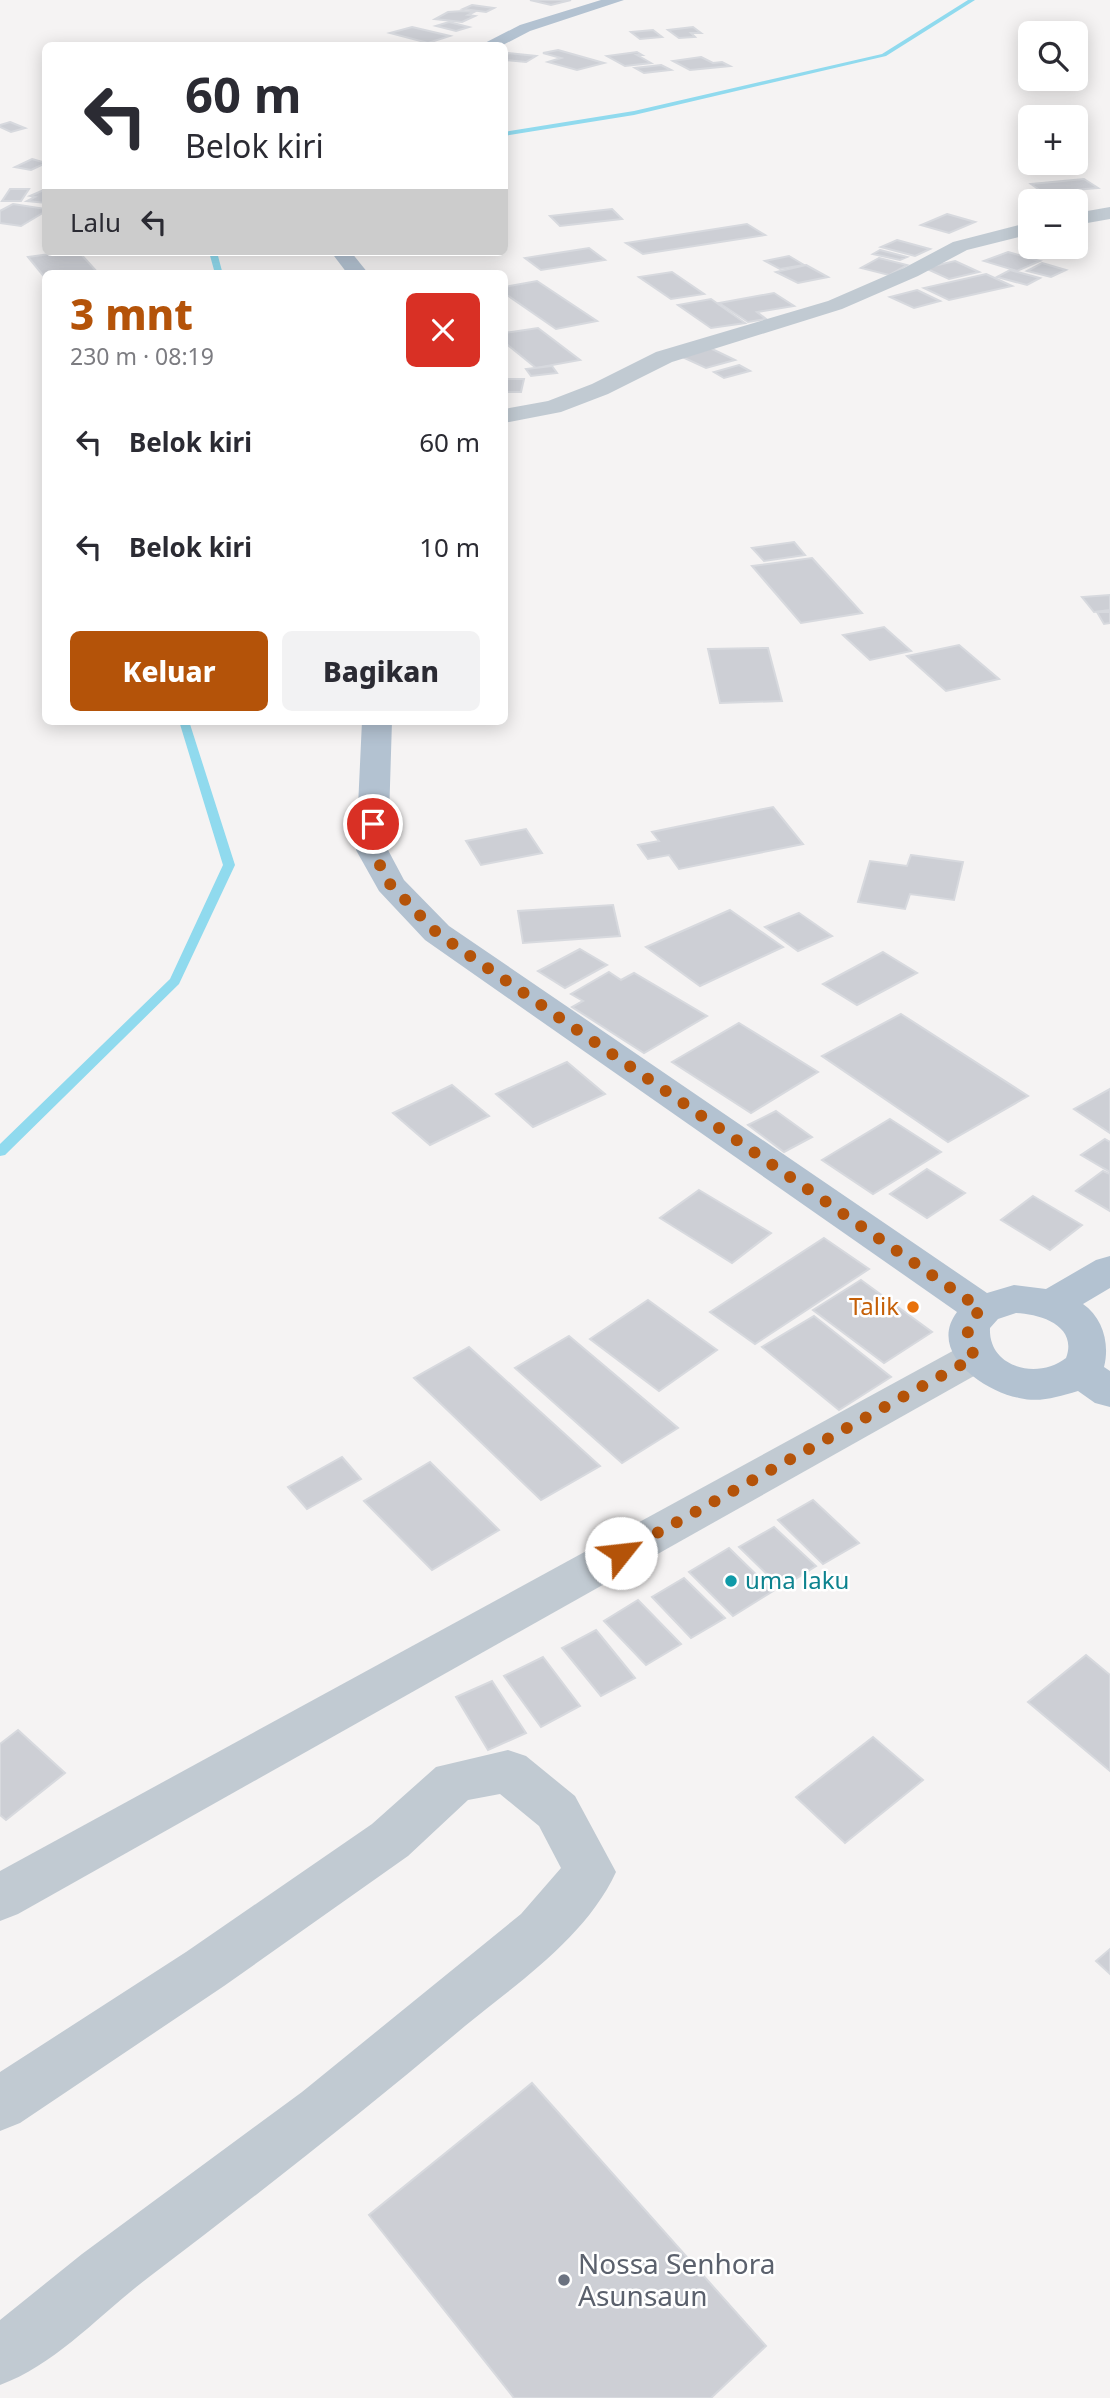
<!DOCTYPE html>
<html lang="id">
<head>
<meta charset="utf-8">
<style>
	body { margin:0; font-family:"Noto Sans",sans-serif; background:#f2f2f3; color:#2b2b33; height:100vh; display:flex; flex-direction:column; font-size:26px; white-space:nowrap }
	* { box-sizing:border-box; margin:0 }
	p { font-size:23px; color:#7c7c81 }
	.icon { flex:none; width:38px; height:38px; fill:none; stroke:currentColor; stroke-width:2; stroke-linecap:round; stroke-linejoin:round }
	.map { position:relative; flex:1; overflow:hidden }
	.panel { position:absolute; left:42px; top:270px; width:466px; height:455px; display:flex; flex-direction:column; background:#fff; border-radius:10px; box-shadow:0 4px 18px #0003 }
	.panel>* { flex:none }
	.banner { position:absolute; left:42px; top:42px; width:466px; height:214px; border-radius:10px; box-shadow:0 4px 18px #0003; background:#fff; color:#2b2b33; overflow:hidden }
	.tools { position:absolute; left:1018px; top:21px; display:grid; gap:14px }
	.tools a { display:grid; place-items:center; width:70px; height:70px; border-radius:10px; background:#fff; box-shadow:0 4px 18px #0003; font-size:35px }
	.pin { position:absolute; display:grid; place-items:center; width:60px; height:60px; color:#fff; margin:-30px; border:4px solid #fff; border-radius:50%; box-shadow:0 2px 7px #0007 }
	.me { position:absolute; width:77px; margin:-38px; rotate:61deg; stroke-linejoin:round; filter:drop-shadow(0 0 5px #0008) }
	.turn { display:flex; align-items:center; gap:24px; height:147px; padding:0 28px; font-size:32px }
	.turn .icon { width:91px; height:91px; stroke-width:2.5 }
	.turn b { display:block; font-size:49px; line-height:60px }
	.then { display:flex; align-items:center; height:66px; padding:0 28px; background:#0003; gap:14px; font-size:26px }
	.round { display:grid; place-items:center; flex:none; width:74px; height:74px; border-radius:10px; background:#f2f2f3 }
	.overview { display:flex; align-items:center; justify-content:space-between; height:119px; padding:0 28px }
	h1 { font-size:42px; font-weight:800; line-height:52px; color:#b45309 }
	.primary-button { display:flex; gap:14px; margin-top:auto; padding:14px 28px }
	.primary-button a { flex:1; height:80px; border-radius:10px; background:#b45309; color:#fff; font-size:28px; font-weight:800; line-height:80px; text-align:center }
	.primary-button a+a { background:#f2f2f3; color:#2b2b33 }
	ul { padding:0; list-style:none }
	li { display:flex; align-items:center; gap:21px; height:105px; padding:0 28px }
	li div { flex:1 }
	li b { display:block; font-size:26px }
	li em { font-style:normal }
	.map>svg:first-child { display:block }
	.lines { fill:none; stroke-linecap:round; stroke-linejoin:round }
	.stream { fill:#90daee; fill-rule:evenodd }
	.building { fill:#cdcfd5; stroke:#d7d9de; stroke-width:2 }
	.minor { fill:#c1cad2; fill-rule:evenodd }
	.major { fill:#b3c2d1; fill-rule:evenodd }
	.route { stroke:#b45309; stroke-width:12; stroke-dasharray:0 21.6 }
	.food-dot { fill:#e8710a; stroke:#fff; stroke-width:2.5 }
	.culture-dot { fill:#0f9aa8; stroke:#fff; stroke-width:2.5 }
	.worship-dot { fill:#6b7280; stroke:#fff; stroke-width:2.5 }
	.labels { text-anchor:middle; stroke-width:5; stroke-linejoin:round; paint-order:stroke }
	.food-label { font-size:24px; fill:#c56008; stroke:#fff; text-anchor:end }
	.culture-label { font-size:24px; fill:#0d838f; stroke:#fff; text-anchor:start }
	.near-worship-label { font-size:28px; fill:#5b616d; stroke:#fff; text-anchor:start }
</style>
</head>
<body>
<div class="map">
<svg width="1110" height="2398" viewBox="0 0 1110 2398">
	<rect width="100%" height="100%" fill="#f5f3f3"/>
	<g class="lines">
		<g class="stream">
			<path d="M 968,0 L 975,0 L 886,56 L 634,115 L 504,136 L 504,132 L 634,111 L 882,54 Z"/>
			<path d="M 209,252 L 217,252 L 222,271 L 220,273 L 211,273 L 214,270 Z"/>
			<path d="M 179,721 L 189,721 L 235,865 L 179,984 L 5,1155 L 0,1156 L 0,1144 L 170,979 L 223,865 Z"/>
		</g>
	</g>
	<g class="building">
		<path d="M 530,0 L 571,0 L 551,5 Z"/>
		<path d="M 472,5 L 494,8 L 486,12 L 463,9 Z"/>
		<path d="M 463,11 L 474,12 L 468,15 L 475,16 L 462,22 L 435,19 L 448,12 Z"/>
		<path d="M 449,22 L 469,27 L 456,31 L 436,26 Z"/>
		<path d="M 412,27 L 450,36 L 428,43 L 390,33 Z"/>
		<path d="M 693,27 L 701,33 L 691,33 L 695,37 L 679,38 L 668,30 Z"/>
		<path d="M 653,30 L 662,37 L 640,39 L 631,32 Z"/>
		<path d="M 558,50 L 604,63 L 577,70 L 548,62 L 561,58 L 543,53 Z"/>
		<path d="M 637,52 L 642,55 L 637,55 L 651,63 L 625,66 L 607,56 Z"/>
		<path d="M 508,53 L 536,56 L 526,62 L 504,60 Z"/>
		<path d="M 701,57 L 713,63 L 722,62 L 730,66 L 690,70 L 673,61 Z"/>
		<path d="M 661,65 L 671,70 L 644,73 L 635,68 Z"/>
		<path d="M 10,122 L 25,128 L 11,132 L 0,127 L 0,125 Z"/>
		<path d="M 32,159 L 46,163 L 31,170 L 15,167 Z"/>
		<path d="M 1084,179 L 1098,188 L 1074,190 L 1081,194 L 1051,198 L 1031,184 Z"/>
		<path d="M 10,189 L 29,189 L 21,201 L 2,201 Z"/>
		<path d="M 46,189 L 46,203 L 27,201 L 35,197 L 30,196 Z"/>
		<path d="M 13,204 L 46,209 L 46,211 L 21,226 L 0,223 L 0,211 Z"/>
		<path d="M 612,209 L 622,219 L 560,226 L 550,216 Z"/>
		<path d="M 947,214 L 975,222 L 949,233 L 921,225 Z"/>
		<path d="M 747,224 L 765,235 L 643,254 L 626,243 Z"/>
		<path d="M 897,240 L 930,249 L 915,256 L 881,247 Z"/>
		<path d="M 589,248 L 605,260 L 541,270 L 525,258 Z"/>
		<path d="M 880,250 L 907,257 L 900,260 L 873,254 Z"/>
		<path d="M 64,252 L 79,252 L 98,273 L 46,273 L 46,279 L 28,257 Z"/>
		<path d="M 1008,252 L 1040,261 L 1017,271 L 984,261 Z"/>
		<path d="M 789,256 L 804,265 L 780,269 L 765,261 Z"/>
		<path d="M 879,258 L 907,265 L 889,275 L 861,268 Z"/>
		<path d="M 955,261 L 979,272 L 949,279 L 925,268 Z"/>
		<path d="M 1042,263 L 1066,270 L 1051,277 L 1027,271 Z"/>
		<path d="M 806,265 L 828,277 L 798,283 L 776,272 Z"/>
		<path d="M 1010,270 L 1040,278 L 1027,285 L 997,277 Z"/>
		<path d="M 672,272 L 704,294 L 671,299 L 639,277 Z"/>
		<path d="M 986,274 L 1012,286 L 949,300 L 924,288 Z"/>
		<path d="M 537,281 L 597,321 L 556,329 L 504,293 L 504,287 Z"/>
		<path d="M 917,290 L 940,301 L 914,308 L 890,297 Z"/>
		<path d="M 774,293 L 794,306 L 757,312 L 766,319 L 748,322 L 719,303 Z"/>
		<path d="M 711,299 L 745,323 L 711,328 L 678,305 Z"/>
		<path d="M 538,328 L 580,360 L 536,368 L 504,342 L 504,333 Z"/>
		<path d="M 710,348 L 735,360 L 706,368 L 680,356 Z"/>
		<path d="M 739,365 L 750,371 L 724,378 L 714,372 Z"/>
		<path d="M 552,366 L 557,373 L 531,376 L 526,369 Z"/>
		<path d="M 504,379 L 524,379 L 521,392 L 504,392 Z"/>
		<path d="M 794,542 L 805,555 L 764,561 L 752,548 Z"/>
		<path d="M 812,558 L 862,613 L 801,623 L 752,566 Z"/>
		<path d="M 1110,595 L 1110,610 L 1094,612 L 1082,597 Z"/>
		<path d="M 1097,612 L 1110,612 L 1110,623 L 1104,624 Z"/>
		<path d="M 884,627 L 911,651 L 870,660 L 843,635 Z"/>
		<path d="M 959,645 L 999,679 L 946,691 L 907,656 Z"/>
		<path d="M 768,648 L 782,701 L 720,703 L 708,649 Z"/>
		<path d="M 773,807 L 803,844 L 679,869 L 669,855 L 648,859 L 638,845 L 659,841 L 652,832 Z"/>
		<path d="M 526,829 L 542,853 L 481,865 L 466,841 Z"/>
		<path d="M 911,855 L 963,862 L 954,900 L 910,894 L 905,909 L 858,902 L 870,861 L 907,866 Z"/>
		<path d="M 613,905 L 620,936 L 523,943 L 518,911 Z"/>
		<path d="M 730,910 L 783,947 L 700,986 L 646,947 Z"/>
		<path d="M 799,913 L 832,936 L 798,951 L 765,927 Z"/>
		<path d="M 580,949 L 607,965 L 565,988 L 538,971 Z"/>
		<path d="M 883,952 L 917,973 L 857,1005 L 823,984 Z"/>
		<path d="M 609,972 L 621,980 L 634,973 L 707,1016 L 644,1053 L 572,1007 L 583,1001 L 571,994 Z"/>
		<path d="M 901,1014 L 1028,1096 L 948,1142 L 822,1056 Z"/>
		<path d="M 739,1023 L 818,1072 L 751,1113 L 672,1062 Z"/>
		<path d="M 567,1062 L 605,1094 L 533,1127 L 496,1094 Z"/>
		<path d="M 452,1085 L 489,1116 L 430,1145 L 393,1113 Z"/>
		<path d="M 1110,1089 L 1110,1133 L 1074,1109 Z"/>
		<path d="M 776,1111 L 812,1137 L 784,1152 L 748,1125 Z"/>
		<path d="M 890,1119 L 941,1152 L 873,1194 L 822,1160 Z"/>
		<path d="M 1105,1139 L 1110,1142 L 1110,1172 L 1081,1155 Z"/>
		<path d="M 927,1169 L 965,1193 L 927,1218 L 890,1194 Z"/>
		<path d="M 1103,1171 L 1110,1174 L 1110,1211 L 1076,1191 Z"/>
		<path d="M 699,1190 L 771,1233 L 732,1263 L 660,1218 Z"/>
		<path d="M 1033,1196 L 1082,1225 L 1050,1250 L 1001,1220 Z"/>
		<path d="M 824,1238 L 869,1269 L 755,1344 L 710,1312 Z"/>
		<path d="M 861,1280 L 932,1332 L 884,1363 L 813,1310 Z"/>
		<path d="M 648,1300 L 717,1350 L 659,1391 L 590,1339 Z"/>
		<path d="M 814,1316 L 891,1377 L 839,1410 L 762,1347 Z"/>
		<path d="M 569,1336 L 678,1428 L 622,1463 L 515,1368 Z"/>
		<path d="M 469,1347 L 600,1466 L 541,1500 L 414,1378 Z"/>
		<path d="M 342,1457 L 361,1479 L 307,1509 L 288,1487 Z"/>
		<path d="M 430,1462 L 499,1530 L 432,1570 L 364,1501 Z"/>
		<path d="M 813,1500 L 859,1543 L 823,1564 L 778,1520 Z"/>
		<path d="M 774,1527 L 816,1566 L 781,1588 L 739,1547 Z"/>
		<path d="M 729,1548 L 773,1591 L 733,1616 L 689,1572 Z"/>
		<path d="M 684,1578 L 725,1618 L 691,1638 L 652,1597 Z"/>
		<path d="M 638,1600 L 681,1644 L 646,1665 L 604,1621 Z"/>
		<path d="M 596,1630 L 635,1678 L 601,1696 L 562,1648 Z"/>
		<path d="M 1086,1655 L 1110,1675 L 1110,1771 L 1028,1702 Z"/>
		<path d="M 543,1657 L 580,1706 L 541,1727 L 504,1676 Z"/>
		<path d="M 492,1681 L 526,1733 L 488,1750 L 456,1697 Z"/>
		<path d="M 18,1730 L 65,1773 L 6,1820 L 0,1815 L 0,1744 Z"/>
		<path d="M 873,1737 L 923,1780 L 845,1843 L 796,1797 Z"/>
		<path d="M 1110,1949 L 1110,1974 L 1096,1961 Z"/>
		<path d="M 532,2083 L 766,2346 L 711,2398 L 514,2398 L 369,2215 Z"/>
	</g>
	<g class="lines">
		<g class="minor">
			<path d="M 1110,207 L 1110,219 L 1076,225 L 1076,213 Z"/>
			<path d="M 1031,222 L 1031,234 L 967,250 L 918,276 L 842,309 L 672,362 L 608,394 L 561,412 L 504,423 L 504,409 L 548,401 L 592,384 L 656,352 L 828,301 L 904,268 L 953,242 Z"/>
			<path d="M 975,1342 L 990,1347 L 996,1357 L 990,1367 L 18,1914 L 0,1921 L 0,1871 L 960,1347 Z"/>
			<path d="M 508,1750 L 526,1756 L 575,1796 L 616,1872 C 586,1937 519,1982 465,2026 C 362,2113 257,2195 149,2277 C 101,2313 57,2364 0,2385 L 0,2320 L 82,2254 L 302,2092 L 521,1914 L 561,1868 L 539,1826 L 500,1794 L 468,1800 L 408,1856 L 224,1986 L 20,2123 L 0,2131 L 0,2072 L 186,1952 L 372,1824 L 436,1767 Z"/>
		</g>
		<g class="major">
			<path d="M 601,0 L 624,0 L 530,31 L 501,46 L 479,46 L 520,25 Z"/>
			<path d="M 331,252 L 351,252 L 368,273 L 347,273 Z"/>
			<path d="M 362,721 L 392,721 L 388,850 L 404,880 L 449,926 L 987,1293 L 1014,1285 L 1046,1289 L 1096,1260 L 1110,1256 L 1110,1288 L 1083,1304 C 1103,1318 1110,1344 1104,1367 L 1110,1371 L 1110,1407 L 1095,1403 L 1078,1391 C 1057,1397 1040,1403 1019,1398 C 983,1391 927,1352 957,1312 L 425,940 L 379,891 L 356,850 ZM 1016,1313 C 1041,1314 1078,1326 1066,1358 C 1038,1380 988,1368 990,1328 L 998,1319 Z"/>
		</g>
	</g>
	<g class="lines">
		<path class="route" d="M 373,824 L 372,850 L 390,884 L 437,933 L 981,1309 C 965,1325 964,1338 975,1357 L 621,1553"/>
	</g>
	<circle class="food-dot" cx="913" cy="1307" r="7"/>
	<circle class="culture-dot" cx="731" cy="1581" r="7"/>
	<circle class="worship-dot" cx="564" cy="2280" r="7"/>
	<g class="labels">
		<g class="food-label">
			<text x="899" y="1315">Talik</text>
		</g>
		<g class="culture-label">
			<text x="745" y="1589">uma laku</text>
		</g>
		<g class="near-worship-label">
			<text x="578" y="2274">Nossa Senhora<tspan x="578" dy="32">Asunsaun</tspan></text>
		</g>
	</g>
</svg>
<div class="tools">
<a><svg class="icon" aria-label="search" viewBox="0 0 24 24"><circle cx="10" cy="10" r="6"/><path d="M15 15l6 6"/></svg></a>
<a>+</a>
<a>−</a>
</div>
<div class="pin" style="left:373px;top:824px;background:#d93025"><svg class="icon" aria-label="arrive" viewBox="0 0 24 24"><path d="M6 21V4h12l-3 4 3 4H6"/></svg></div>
<svg class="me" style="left:621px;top:1553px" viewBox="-20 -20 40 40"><circle r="19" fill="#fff"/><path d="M0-13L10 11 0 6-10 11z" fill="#b45309"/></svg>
<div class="banner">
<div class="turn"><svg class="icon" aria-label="left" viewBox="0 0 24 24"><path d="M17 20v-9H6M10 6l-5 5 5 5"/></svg><div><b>60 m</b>Belok kiri</div></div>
<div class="then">Lalu<svg class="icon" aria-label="left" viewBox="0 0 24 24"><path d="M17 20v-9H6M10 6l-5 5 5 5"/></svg></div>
</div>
<section class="panel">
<div class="overview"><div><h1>3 mnt</h1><p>230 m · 08:19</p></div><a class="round" style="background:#d93025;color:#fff"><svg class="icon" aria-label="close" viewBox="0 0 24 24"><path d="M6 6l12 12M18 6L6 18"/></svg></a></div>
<ul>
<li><svg class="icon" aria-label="left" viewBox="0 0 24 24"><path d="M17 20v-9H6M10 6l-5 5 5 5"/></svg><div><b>Belok kiri</b></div><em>60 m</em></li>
<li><svg class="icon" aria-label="left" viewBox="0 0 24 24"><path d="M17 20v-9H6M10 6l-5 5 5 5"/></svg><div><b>Belok kiri</b></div><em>10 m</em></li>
</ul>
<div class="primary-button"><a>Keluar</a><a>Bagikan</a></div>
</section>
</div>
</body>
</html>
